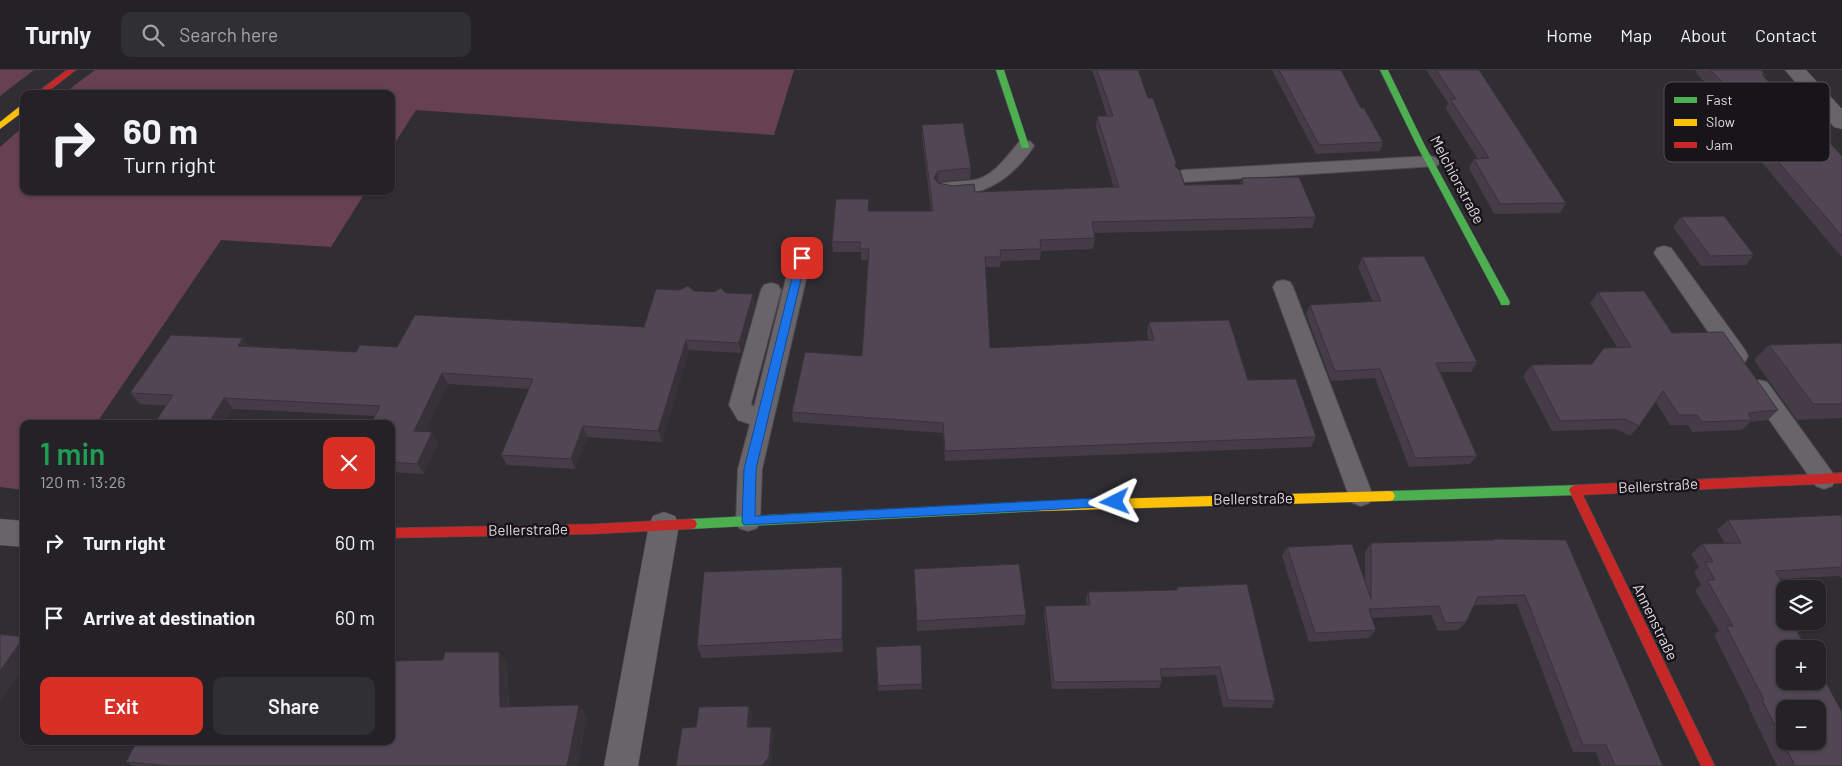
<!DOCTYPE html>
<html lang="en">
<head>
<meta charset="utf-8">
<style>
	body { margin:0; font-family:Barlow,sans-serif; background:#302f32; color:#f1f3f6; height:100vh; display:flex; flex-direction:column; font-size:19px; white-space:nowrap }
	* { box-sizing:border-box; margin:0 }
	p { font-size:16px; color:#a3a4a7 }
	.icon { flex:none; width:28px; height:28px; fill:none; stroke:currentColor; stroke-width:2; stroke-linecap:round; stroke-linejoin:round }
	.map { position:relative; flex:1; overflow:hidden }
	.sheet { position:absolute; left:20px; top:350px; width:375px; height:325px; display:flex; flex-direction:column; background:#242226; border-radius:10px; box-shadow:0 1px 4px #0004,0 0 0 1px #413f43 }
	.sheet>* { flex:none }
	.guide { position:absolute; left:20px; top:20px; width:375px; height:105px; border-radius:10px; box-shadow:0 1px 4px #0004,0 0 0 1px #413f43; background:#242226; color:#f1f3f6; overflow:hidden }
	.fabs { position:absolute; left:1776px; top:510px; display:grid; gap:10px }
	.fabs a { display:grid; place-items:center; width:50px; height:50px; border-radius:10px; background:#242226; box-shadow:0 1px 4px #0004,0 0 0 1px #413f43; font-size:25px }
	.pin { position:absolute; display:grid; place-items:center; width:42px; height:42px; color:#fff; margin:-21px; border-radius:10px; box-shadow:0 2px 8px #0006 }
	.me { position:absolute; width:55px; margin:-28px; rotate:267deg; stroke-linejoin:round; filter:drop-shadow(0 0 4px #0008) }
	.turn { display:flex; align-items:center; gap:18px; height:105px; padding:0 20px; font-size:22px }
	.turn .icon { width:65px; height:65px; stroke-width:2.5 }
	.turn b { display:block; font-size:35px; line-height:42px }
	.round { display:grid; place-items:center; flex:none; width:52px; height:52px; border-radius:10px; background:#302f32 }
	.summary { display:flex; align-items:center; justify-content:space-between; height:85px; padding:0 20px }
	h1 { font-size:30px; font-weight:600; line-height:38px; color:#1e9e55 }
	.cta { display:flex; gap:10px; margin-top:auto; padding:10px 20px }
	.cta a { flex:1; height:58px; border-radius:10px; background:#d93025; color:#fff; font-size:20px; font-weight:600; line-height:58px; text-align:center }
	.cta a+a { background:#302f32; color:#f1f3f6 }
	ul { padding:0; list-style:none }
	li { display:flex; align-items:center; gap:15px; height:75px; padding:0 20px }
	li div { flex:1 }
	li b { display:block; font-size:19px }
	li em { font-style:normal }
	header { display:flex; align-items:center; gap:30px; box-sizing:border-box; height:70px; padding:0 25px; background:#242226; border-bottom:1px solid #413f43 }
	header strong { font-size:24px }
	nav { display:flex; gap:28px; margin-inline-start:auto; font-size:18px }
	.search { width:350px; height:45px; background:#302f32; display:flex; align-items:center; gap:12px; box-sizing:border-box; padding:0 18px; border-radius:10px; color:#a3a4a7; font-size:19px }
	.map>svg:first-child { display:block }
	.green { fill:#674051 }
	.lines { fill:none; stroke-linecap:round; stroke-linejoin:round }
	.lane-casing { stroke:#4c4a4f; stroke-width:2 }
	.street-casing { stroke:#4c4a4f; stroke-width:1 }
	.fast-casing { stroke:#4c4a4f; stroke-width:1 }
	.slow-casing { stroke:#4c4a4f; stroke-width:1 }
	.jam-casing { stroke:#4c4a4f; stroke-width:1 }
	.lane { fill:#676569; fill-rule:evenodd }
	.street { fill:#676569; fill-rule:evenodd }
	.fast { fill:#4caf50; fill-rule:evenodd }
	.slow { fill:#ffc107; fill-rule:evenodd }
	.jam { fill:#c62828; fill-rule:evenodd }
	.wall { fill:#463c47 }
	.shaded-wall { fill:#39313a }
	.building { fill:#514653; stroke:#39313a; fill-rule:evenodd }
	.route { fill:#1a73e8; stroke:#114b97 }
	.labels { text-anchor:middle; stroke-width:5; stroke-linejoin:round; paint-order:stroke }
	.street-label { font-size:15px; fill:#dfdde3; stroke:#17151a }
	.key { fill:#17151a; stroke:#535156; stroke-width:1 }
	.key-label { font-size:14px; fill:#dfdde3 }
</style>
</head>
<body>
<header>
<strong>Turnly</strong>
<div class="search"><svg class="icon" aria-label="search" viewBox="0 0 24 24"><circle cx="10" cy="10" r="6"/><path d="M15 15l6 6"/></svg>Search here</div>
<nav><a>Home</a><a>Map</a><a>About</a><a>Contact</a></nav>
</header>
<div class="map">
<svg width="1842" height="696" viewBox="0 0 1842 696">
	<rect width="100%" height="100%" fill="#302e33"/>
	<g class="green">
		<path d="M 0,0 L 34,0 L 0,26 Z"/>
		<path d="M 95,0 L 794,0 L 774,65 L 416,40 L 391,79 L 391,24 L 63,24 Z"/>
		<path d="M 24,56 L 24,121 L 366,121 L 331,177 L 221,170 L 96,354 L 24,354 L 24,420 L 0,417 L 0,77 Z"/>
	</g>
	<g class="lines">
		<g class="lane-casing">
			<g id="lane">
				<path d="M 1025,70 L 1031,72 L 1034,76 C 1013,108 979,133 938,122 L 936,118 L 938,114 C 950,111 962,112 974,110 C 993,107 1007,86 1019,72 Z"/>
				<path d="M 1431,86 L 1437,88 L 1440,92 L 1437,96 L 1183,112 L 1177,110 L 1174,106 L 1177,102 L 1183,100 Z"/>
				<path d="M 1664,176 L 1671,178 L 1745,280 L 1748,286 L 1745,292 L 1737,294 L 1729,292 L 1654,183 L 1657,178 Z"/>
				<path d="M 801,181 L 808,183 L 811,188 L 762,399 L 760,451 L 757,458 L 748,461 L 739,458 L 736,451 L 738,399 L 750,354 L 738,350 L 729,335 L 761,220 L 764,215 L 771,213 L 778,215 L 781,220 L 751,334 L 754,337 L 791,188 L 794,183 Z"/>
				<path d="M 1283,210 L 1290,212 L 1293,217 L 1373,426 L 1369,433 L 1361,436 L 1353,433 L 1349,426 L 1273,217 L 1276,212 Z"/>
				<path d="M 1759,310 L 1767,312 L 1832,402 L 1836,409 L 1832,416 L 1824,419 L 1816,416 L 1751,324 L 1748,318 L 1751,312 Z"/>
			</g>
		</g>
		<g class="street-casing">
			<g id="street">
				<path d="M 1785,0 L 1806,0 L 1842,39 L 1842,59 L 1834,57 Z"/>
				<path d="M 664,442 L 675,446 L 679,455 L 638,696 L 604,696 L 649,455 L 653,446 Z"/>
				<path d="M 0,449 L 24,451 L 24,477 L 0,475 Z"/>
			</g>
		</g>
		<g class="fast-casing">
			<g id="fast">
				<path d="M 996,0 L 1004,0 L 1029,76 L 1028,78 L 1022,78 L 1021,76 Z"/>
				<path d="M 1380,0 L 1388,0 L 1424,74 L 1510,232 L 1509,235 L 1501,235 L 1500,232 L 1416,74 Z"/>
				<path d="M 1580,415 L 1584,417 L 1586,420 L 1584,423 L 1580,425 L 1389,431 L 1385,430 L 1383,426 L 1385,422 L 1389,421 Z"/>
				<path d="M 1041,431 L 1045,432 L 1047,436 L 1045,440 L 1041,441 L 691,459 L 687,458 L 685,454 L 687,450 L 691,449 Z"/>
			</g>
		</g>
		<g class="slow-casing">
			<g id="slow">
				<path d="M 24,33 L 24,41 L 0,59 L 0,52 Z"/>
				<path d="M 1389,421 L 1393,422 L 1395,426 L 1393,430 L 1389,431 L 1041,441 L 1037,440 L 1035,436 L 1037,432 L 1041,431 Z"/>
			</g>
		</g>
		<g class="jam-casing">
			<g id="jam">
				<path d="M 67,0 L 76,0 L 45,24 L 35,24 Z"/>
				<path d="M 1842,403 L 1842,413 L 1583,425 L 1715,696 L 1701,696 L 1569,420 L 1571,417 L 1575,415 Z"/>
				<path d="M 691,449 L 695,450 L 697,454 L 695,458 L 691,459 L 594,464 L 391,468 L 391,458 L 594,454 Z"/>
			</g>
		</g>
		<use href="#lane" class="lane"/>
		<use href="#street" class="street"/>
		<use href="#fast" class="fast"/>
		<use href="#slow" class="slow"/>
		<use href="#jam" class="jam"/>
	</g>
	<g class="wall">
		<path d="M 1092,0 L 1138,0 L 1148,28 L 1176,92 L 1175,97 L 1185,115 L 1240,114 L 1242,108 L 1316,147 L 1312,158 L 1094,163 L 1095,168 L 1093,179 L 1041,181 L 1040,190 L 1001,191 L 1000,197 L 985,197 L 990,278 L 1148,270 L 1147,262 L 1149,252 L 1248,310 L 1316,367 L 1311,377 L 945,391 L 943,363 L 793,352 L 792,342 L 862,286 L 869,190 L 861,190 L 861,182 L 833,182 L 832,172 L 869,141 L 931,141 L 922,66 L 922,55 L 971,98 L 970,109 L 938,112 L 938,113 L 975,122 L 1114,118 L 1096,57 L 1097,46 L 1107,46 Z"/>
		<path d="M 1272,0 L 1341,0 L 1361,38 L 1383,72 L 1380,81 L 1316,84 Z"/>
		<path d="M 1426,0 L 1479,0 L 1566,133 L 1560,143 L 1494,144 L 1469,98 L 1474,89 L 1478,89 L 1446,39 L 1448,33 Z"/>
		<path d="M 1695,0 L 1761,0 L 1765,5 L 1764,7 L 1842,86 L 1842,186 L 1838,183 L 1706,26 L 1711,19 L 1696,3 L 1697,2 Z"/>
		<path d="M 1681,147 L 1754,185 L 1746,195 L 1701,196 L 1673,157 Z"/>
		<path d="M 1362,187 L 1477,292 L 1471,302 L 1440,302 L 1477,386 L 1470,394 L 1409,397 L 1375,308 L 1331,311 L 1306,244 L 1310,235 L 1373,232 L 1358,197 Z"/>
		<path d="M 694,221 L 753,224 L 755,235 L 741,283 L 689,280 L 662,372 L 587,367 L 575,399 L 507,395 L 501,385 L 529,319 L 448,314 L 425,362 L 432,362 L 438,372 L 424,404 L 391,402 L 391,354 L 375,346 L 140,334 L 130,323 L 243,268 L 250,277 L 356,282 L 397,277 L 644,257 Z"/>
		<path d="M 1598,222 L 1672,263 L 1778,340 L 1768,350 L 1750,352 L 1742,360 L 1692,362 L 1688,355 L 1670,355 L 1656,332 L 1639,356 L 1630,366 L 1616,359 L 1552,361 L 1523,306 L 1531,295 L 1592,294 L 1617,277 L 1590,233 Z"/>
		<path d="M 1842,273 L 1842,348 L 1797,350 L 1754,290 L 1769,275 Z"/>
		<path d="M 1842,445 L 1842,508 L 1840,506 L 1780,509 L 1808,556 L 1798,563 L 1842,696 L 1777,696 L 1749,638 L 1750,637 L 1714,565 L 1719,561 L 1695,520 L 1701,515 L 1694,502 L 1699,497 L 1691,484 L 1702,474 L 1725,473 L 1717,460 L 1728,450 Z"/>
		<path d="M 1494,469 L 1663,696 L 1601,696 L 1596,682 L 1573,682 L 1517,534 L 1474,535 L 1466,552 L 1458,560 L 1438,561 L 1431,545 L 1371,548 L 1376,560 L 1369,568 L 1309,572 L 1282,486 L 1287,477 L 1365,511 L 1365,482 L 1371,473 L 1492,470 Z"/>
		<path d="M 914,499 L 1026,545 L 1024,555 L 917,561 Z"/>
		<path d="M 843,510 L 843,582 L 702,588 L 697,576 Z"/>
		<path d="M 1177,517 L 1275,631 L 1271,638 L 1223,637 L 1216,605 L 1161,607 L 1162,611 L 1159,618 L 1052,619 L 1044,543 L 1045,536 L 1087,535 L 1086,530 L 1088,522 L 1176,520 Z"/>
		<path d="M 921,575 L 922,619 L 878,621 L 876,577 Z"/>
		<path d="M 507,594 L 509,637 L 579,635 L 587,647 L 577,696 L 133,696 L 126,692 Z"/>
	</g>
	<g class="shaded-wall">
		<path d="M 938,101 L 938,112 L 934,108 Z"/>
		<path d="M 753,224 L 755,235 L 741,283 L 739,273 Z"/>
		<path d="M 243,268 L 251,279 L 238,276 Z"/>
		<path d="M 686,270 L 689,280 L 662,372 L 658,361 Z"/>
		<path d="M 442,303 L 448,314 L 421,371 L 414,361 Z"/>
		<path d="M 224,328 L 233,338 L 223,354 L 208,354 Z"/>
		<path d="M 583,356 L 587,367 L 575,399 L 571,389 Z"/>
		<path d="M 432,362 L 438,372 L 424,404 L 417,394 Z"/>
		<path d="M 842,497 L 843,510 L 843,582 L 842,569 Z"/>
		<path d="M 24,567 L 24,597 L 0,631 L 0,601 Z"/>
		<path d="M 499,582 L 507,594 L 509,648 L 500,637 Z"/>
		<path d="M 579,635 L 587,647 L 577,696 L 567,696 Z"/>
		<path d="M 749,636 L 752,644 L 749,665 L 747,657 Z"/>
		<path d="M 771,657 L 774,665 L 771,695 L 770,696 L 762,696 Z"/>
	</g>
	<g class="building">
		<path d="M 1097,0 L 1138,0 L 1148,28 L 1153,28 L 1176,92 L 1175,96 L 1180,101 L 1185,115 L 1243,114 L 1242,108 L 1299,107 L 1316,147 L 1092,152 L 1095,168 L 1040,170 L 1041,179 L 1000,180 L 1001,187 L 985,187 L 990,278 L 1154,270 L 1149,252 L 1229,250 L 1248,310 L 1296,309 L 1316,367 L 945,381 L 943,353 L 792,342 L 805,282 L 862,286 L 869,179 L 860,179 L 861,172 L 832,172 L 836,129 L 869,129 L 868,141 L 933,141 L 922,55 L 963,53 L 971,98 L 938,101 L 934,108 L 938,113 L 953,116 L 974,114 L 975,122 L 1119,117 L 1097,46 L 1113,46 Z"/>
		<path d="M 1279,0 L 1341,0 L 1361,38 L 1364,38 L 1383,72 L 1319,75 Z"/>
		<path d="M 1436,0 L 1479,0 L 1566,133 L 1500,134 L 1474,89 L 1489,88 L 1450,29 L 1456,29 Z"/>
		<path d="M 1710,0 L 1761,0 L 1765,5 L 1762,5 L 1818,60 L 1842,86 L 1842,166 L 1713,16 L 1725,15 Z"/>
		<path d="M 1724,146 L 1754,185 L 1710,186 L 1681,147 Z"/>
		<path d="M 1424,186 L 1477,292 L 1436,293 L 1477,386 L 1415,388 L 1380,299 L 1335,301 L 1310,235 L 1381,231 L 1362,187 Z"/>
		<path d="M 688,216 L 694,221 L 714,222 L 721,218 L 726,223 L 753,224 L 739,273 L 686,270 L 658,361 L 583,356 L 571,389 L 501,385 L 533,309 L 442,303 L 414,361 L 432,362 L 417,394 L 391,392 L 391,354 L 371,354 L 380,336 L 224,328 L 208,354 L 154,354 L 173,325 L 130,323 L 171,265 L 243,268 L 238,276 L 356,282 L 360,275 L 397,277 L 415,245 L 644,257 L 656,219 L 679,220 Z"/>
		<path d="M 1644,221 L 1672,263 L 1723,262 L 1778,340 L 1748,343 L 1752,350 L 1702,352 L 1697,345 L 1679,345 L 1663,321 L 1639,356 L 1625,349 L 1560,351 L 1531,295 L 1592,294 L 1604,278 L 1631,277 L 1598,222 Z"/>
		<path d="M 1842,273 L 1842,334 L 1813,334 L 1769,275 Z"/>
		<path d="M 1842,445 L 1842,497 L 1775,501 L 1786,519 L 1785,551 L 1805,551 L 1808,556 L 1794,556 L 1807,579 L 1785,579 L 1785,611 L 1818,611 L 1818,598 L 1842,642 L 1842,696 L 1795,696 L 1762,630 L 1764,630 L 1726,556 L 1733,556 L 1707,510 L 1715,510 L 1705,492 L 1713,492 L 1702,474 L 1741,473 L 1728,450 ZM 1785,639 L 1818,639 L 1818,671 L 1785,671 Z"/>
		<path d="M 1494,469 L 1566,470 L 1663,696 L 1615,696 L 1606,675 L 1583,675 L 1525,525 L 1478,527 L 1466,552 L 1445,553 L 1439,536 L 1369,539 L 1376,560 L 1315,563 L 1287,477 L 1352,474 L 1371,529 L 1371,473 L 1494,470 Z"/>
		<path d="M 1019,494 L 1026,545 L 917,551 L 914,499 Z"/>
		<path d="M 842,497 L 842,569 L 697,576 L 704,502 Z"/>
		<path d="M 1247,514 L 1275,631 L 1228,630 L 1220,597 L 1160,599 L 1162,611 L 1054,612 L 1045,536 L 1090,535 L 1088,522 L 1177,520 L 1177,517 Z"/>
		<path d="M 0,564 L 24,567 L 0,601 Z"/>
		<path d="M 921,575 L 922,614 L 878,616 L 876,577 Z"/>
		<path d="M 445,582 L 499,582 L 500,637 L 579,635 L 567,696 L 170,696 L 126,692 L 137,671 L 391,671 L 391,593 L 395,593 L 396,591 L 443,590 Z"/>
		<path d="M 749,636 L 747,657 L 771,657 L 769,687 L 762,696 L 676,696 L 682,658 L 696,657 L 699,637 Z"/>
	</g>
	<path class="route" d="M 802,185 L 806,188 L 756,399 L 755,446 L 1115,427 L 1121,432 L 1119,436 L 744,455 L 742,452 L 744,399 L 797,188 Z"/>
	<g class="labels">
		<g class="street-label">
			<text transform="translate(1457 110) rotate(62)" y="5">Melchiorstraße</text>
			<text transform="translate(1658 416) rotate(-3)" y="5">Bellerstraße</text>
			<text transform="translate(1253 429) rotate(-1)" y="5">Bellerstraße</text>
			<text transform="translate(528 460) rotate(-1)" y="5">Bellerstraße</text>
			<text transform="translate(1655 552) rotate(64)" y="5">Annenstraße</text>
		</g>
	</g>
	<rect x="1664" y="12" width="166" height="80" rx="8" class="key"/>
	<rect x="1674" y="27" width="23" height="6" fill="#4caf50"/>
	<rect x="1674" y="49" width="23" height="7" fill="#ffc107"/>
	<rect x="1674" y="72" width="23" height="6" fill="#c62828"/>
	<g class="key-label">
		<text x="1706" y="35">Fast</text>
		<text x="1706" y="57">Slow</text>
		<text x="1706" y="80">Jam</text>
	</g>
</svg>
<div class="fabs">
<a><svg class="icon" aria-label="layers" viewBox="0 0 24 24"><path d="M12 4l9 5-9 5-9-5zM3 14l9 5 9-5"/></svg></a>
<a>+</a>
<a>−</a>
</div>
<div class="pin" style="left:802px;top:188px;background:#d93025"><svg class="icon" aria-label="arrive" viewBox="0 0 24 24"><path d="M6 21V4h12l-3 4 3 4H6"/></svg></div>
<svg class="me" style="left:1115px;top:432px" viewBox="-20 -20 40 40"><path d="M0-17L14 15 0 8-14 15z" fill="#1a73e8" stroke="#fff" stroke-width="4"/></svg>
<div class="guide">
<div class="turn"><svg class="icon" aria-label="right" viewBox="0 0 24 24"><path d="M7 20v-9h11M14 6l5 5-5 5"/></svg><div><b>60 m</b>Turn right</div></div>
</div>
<section class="sheet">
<div class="summary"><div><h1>1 min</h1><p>120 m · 13:26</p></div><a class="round" style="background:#d93025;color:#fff"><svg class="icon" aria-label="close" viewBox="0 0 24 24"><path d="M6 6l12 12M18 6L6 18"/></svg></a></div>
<ul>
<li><svg class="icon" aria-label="right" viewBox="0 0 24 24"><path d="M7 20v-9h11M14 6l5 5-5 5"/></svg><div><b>Turn right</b></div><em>60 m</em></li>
<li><svg class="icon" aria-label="arrive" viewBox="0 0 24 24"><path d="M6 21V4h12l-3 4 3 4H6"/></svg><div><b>Arrive at destination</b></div><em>60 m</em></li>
</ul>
<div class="cta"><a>Exit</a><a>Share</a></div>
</section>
</div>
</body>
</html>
